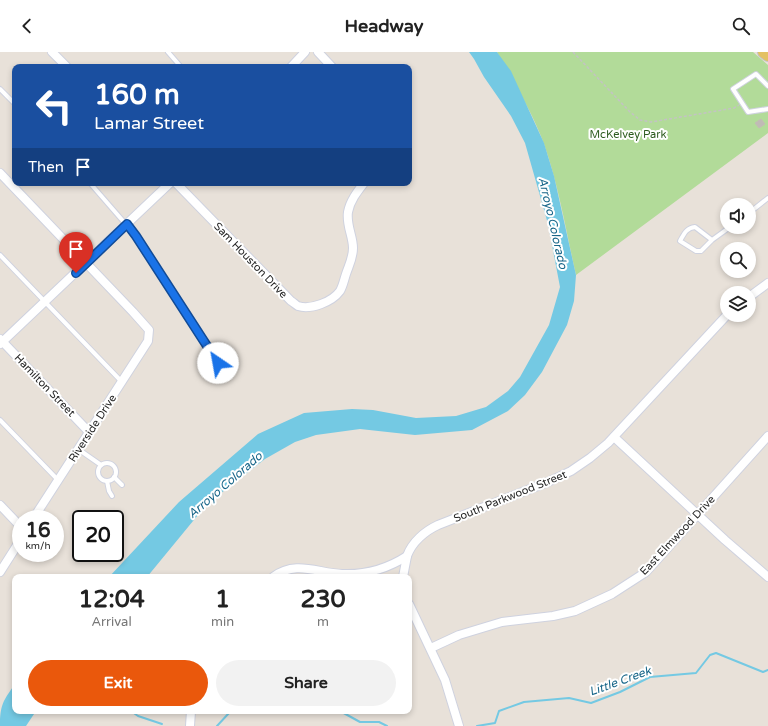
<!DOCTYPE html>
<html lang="en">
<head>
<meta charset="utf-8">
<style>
	body { margin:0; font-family:"Varela Round",sans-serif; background:#f2f2f2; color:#222; height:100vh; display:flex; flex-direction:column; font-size:15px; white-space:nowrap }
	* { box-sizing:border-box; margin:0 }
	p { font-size:13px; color:#767676 }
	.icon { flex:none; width:22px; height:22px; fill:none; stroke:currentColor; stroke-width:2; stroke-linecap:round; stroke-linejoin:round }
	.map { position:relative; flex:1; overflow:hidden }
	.sheet { position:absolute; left:12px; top:522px; width:400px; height:140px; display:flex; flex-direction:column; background:#fff; border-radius:8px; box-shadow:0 2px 6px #0003 }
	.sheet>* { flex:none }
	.guide { position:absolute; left:12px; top:12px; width:400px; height:122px; border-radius:8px; box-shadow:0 2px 6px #0003; background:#1a4fa0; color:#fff; overflow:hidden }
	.buttons { position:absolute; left:720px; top:146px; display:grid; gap:8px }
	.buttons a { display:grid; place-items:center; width:36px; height:36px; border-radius:50%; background:#fff; box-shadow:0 2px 6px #0003; font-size:20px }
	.speed { position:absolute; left:12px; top:458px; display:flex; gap:8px; font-size:20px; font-weight:700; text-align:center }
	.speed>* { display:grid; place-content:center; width:52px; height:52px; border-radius:50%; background:#fff; box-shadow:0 2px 6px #0003; line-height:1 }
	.speed small { font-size:10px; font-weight:400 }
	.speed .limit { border:2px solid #111; border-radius:6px; background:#fff; color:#111 }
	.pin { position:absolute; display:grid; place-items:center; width:34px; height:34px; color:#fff; margin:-41px -17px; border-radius:50% 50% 50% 0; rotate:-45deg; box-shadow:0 0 4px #0007 }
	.pin .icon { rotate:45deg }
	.me { position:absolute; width:44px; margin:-22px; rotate:327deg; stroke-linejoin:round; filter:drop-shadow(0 0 3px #0008) }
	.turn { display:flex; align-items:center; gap:14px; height:84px; padding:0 16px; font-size:18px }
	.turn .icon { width:52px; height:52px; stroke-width:2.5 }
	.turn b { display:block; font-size:28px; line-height:34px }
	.then { display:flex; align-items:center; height:38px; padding:0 16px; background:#0003; gap:8px; font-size:15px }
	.eta { display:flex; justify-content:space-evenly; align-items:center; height:68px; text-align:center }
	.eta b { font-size:24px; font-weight:700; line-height:28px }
	.button { display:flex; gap:8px; margin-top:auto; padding:8px 16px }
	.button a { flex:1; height:46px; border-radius:24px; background:#ea580c; color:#fff; font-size:16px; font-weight:700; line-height:46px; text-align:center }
	.button a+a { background:#f2f2f2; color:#222 }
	header { display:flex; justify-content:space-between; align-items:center; height:52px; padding:0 16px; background:#fff; font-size:18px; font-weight:700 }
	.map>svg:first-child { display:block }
	.green { fill:#b2db99 }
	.water { fill:#74c9e3 }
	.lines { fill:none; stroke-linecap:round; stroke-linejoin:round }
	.stream { stroke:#74c9e3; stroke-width:2 }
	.building { fill:#c0bbb6; stroke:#c3bdb3 }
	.service-casing { stroke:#cfd2df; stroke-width:6 }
	.minor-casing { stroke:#cfd2df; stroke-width:10 }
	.primary-casing { stroke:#c3c3c3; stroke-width:14 }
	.path { stroke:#c3c3c3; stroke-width:1.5; stroke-dasharray:3 2; stroke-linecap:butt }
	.service { stroke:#fff; stroke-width:4 }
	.minor { stroke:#fff; stroke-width:8 }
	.primary { stroke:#e3c163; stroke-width:12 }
	.route-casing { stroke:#114b97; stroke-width:10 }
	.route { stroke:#1a73e8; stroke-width:7 }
	.labels { text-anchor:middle; stroke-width:4; stroke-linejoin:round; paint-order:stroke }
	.park-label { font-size:11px; fill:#2d5c1f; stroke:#fff }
	.street-label { font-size:11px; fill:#272727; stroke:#fff }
	.water-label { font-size:12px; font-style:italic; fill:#186689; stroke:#fff }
</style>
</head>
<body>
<header><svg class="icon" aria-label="back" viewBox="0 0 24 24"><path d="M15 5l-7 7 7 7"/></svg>Headway<svg class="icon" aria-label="search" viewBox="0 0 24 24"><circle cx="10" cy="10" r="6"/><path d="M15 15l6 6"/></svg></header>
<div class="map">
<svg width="768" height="674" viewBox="0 0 768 674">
	<rect width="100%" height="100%" fill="#e8e1d9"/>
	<path class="green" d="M 497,0 L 753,0 L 768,13 L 768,81 L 576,223 C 566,179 559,135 544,92 C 532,60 514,30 497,0 Z"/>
	<g class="water">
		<path d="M 469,0 L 497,0 L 511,19 L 544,91 L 554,124 L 576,223 L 574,249 L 567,273 L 542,320 L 525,343 L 508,359 L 472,378 L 415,383 L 360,377 L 316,383 L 295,390 L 265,407 L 207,452 L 147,525 L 109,525 L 179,450 L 258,382 L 304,361 L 352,357 L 373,358 L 416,366 L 456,364 L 486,355 L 508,339 L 520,325 L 549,273 L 560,235 L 548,172 L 525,91 L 511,64 L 484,25 L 474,7 Z"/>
		<path d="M 15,632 L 15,659 L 36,659 L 26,674 L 0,674 C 0,653 3,649 15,632 Z"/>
	</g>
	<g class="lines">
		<g class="stream">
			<path d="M 131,659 L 138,664 L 162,672"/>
			<path d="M 340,659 L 360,670 L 379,670 L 387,674"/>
			<path d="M 217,674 L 229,661 L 235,659"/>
			<path d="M 477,674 L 495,671 L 499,659 L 524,650 L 569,646 L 591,651 L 620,640 L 650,625 L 696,621 L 710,603 L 716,601 L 763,620 L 768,618"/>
		</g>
	</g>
	<path class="building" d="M 761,67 L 765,72 L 759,76 L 755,71 Z"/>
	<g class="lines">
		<g class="service-casing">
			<g id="service">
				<path d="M 168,0 L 181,15"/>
				<path d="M 768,34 L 756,22 L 733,37 L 748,60 L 768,57"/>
				<path d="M 0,37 L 15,52"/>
				<path d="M 90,131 L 136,184 L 218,311"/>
				<path d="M 749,161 L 768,146"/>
				<path d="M 712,188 L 695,175 C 686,176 684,182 680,189 L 696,199 L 701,199 L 712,188 L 730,175"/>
				<path d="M 0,203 L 122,330"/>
				<path d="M 0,368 L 58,428"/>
				<path d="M 78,397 L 101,413"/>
				<circle cx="107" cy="420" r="9"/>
				<path d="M 114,425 L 122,433"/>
				<path d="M 107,429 L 109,439 L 112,444"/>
			</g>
		</g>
		<g class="minor-casing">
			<g id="minor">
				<path d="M 52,0 L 67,15"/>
				<path d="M 318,0 L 332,15"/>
				<path d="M 291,15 L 305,0"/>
				<path d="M 0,121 L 133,260 L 149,278 L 148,289 L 33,467"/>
				<path d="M 176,131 L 291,249 C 293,250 296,253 298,254 C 311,258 332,250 340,239 C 343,234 344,228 346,222 C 349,213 353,206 353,196 C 353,184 346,173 348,160 C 350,149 357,140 364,131"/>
				<path d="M 749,245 L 768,231"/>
				<path d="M 0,287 L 89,380"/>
				<path d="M 0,292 L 170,131"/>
				<path d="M 614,385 L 725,488 L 768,525"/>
				<path d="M 0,453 L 21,475"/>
				<path d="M 0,520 L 21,487"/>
				<path d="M 273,525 C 296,508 317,521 342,522 C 365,523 387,517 407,504 C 412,490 425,479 438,473 L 548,430 L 571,419 L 590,406 L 608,391 L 727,263"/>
				<path d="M 403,525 L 407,504"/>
				<path d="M 409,552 L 445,628 L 459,674"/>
				<path d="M 431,596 L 459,583 L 502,570 L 553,564 L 575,559 L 612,542 L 646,520 L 768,384"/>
				<path d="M 190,674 L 191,659"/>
			</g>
		</g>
		<g class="primary-casing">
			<path id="primary" d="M 764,0 L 768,3"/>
		</g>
		<path class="path" d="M 573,0 L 630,60 L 640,68 L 651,70 L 734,56 L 739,53"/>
		<use href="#service" class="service"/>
		<use href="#minor" class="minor"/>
		<use href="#primary" class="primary"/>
	</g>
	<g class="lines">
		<g class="route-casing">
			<path id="route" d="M 76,221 L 127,172 L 136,184 L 218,311"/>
		</g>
		<use href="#route" class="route"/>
	</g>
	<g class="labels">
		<g class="park-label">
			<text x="628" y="86">McKelvey Park</text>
		</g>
		<g class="street-label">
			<text transform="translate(251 208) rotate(46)" y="4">Sam Houston Drive</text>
			<text transform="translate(45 333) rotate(46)" y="4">Hamilton Street</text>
			<text transform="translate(92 376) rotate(-57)" y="4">Riverside Drive</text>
			<text transform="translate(510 444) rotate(-22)" y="4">South Parkwood Street</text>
			<text transform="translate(677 483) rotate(-47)" y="4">East Elmwood Drive</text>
		</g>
		<g class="water-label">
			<text transform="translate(553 171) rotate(77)" y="4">Arroyo Colorado</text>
			<text transform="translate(225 433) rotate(-41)" y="4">Arroyo Colorado</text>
			<text transform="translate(620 629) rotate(-20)" y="4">Little Creek</text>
		</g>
	</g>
</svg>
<div class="buttons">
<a><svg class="icon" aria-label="sound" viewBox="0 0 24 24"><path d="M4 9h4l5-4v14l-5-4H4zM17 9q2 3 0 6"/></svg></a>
<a><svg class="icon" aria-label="search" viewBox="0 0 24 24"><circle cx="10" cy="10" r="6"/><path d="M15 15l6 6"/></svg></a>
<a><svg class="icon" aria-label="layers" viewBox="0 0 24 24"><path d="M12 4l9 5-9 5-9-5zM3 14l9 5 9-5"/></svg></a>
</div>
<div class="speed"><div>16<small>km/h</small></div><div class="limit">20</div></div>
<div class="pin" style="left:76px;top:221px;background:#d93025"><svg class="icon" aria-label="arrive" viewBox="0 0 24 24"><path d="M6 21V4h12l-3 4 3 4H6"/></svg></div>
<svg class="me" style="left:218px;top:311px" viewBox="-20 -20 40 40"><circle r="19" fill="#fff"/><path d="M0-13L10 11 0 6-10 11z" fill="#1a73e8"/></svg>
<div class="guide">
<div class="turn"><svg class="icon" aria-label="left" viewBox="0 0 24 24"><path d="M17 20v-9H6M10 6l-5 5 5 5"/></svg><div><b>160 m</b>Lamar Street</div></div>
<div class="then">Then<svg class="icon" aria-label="arrive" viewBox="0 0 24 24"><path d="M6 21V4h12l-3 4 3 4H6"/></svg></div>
</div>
<section class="sheet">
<div class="eta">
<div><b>12:04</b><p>Arrival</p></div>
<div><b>1</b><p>min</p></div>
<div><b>230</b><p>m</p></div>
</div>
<div class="button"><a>Exit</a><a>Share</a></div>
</section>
</div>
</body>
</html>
